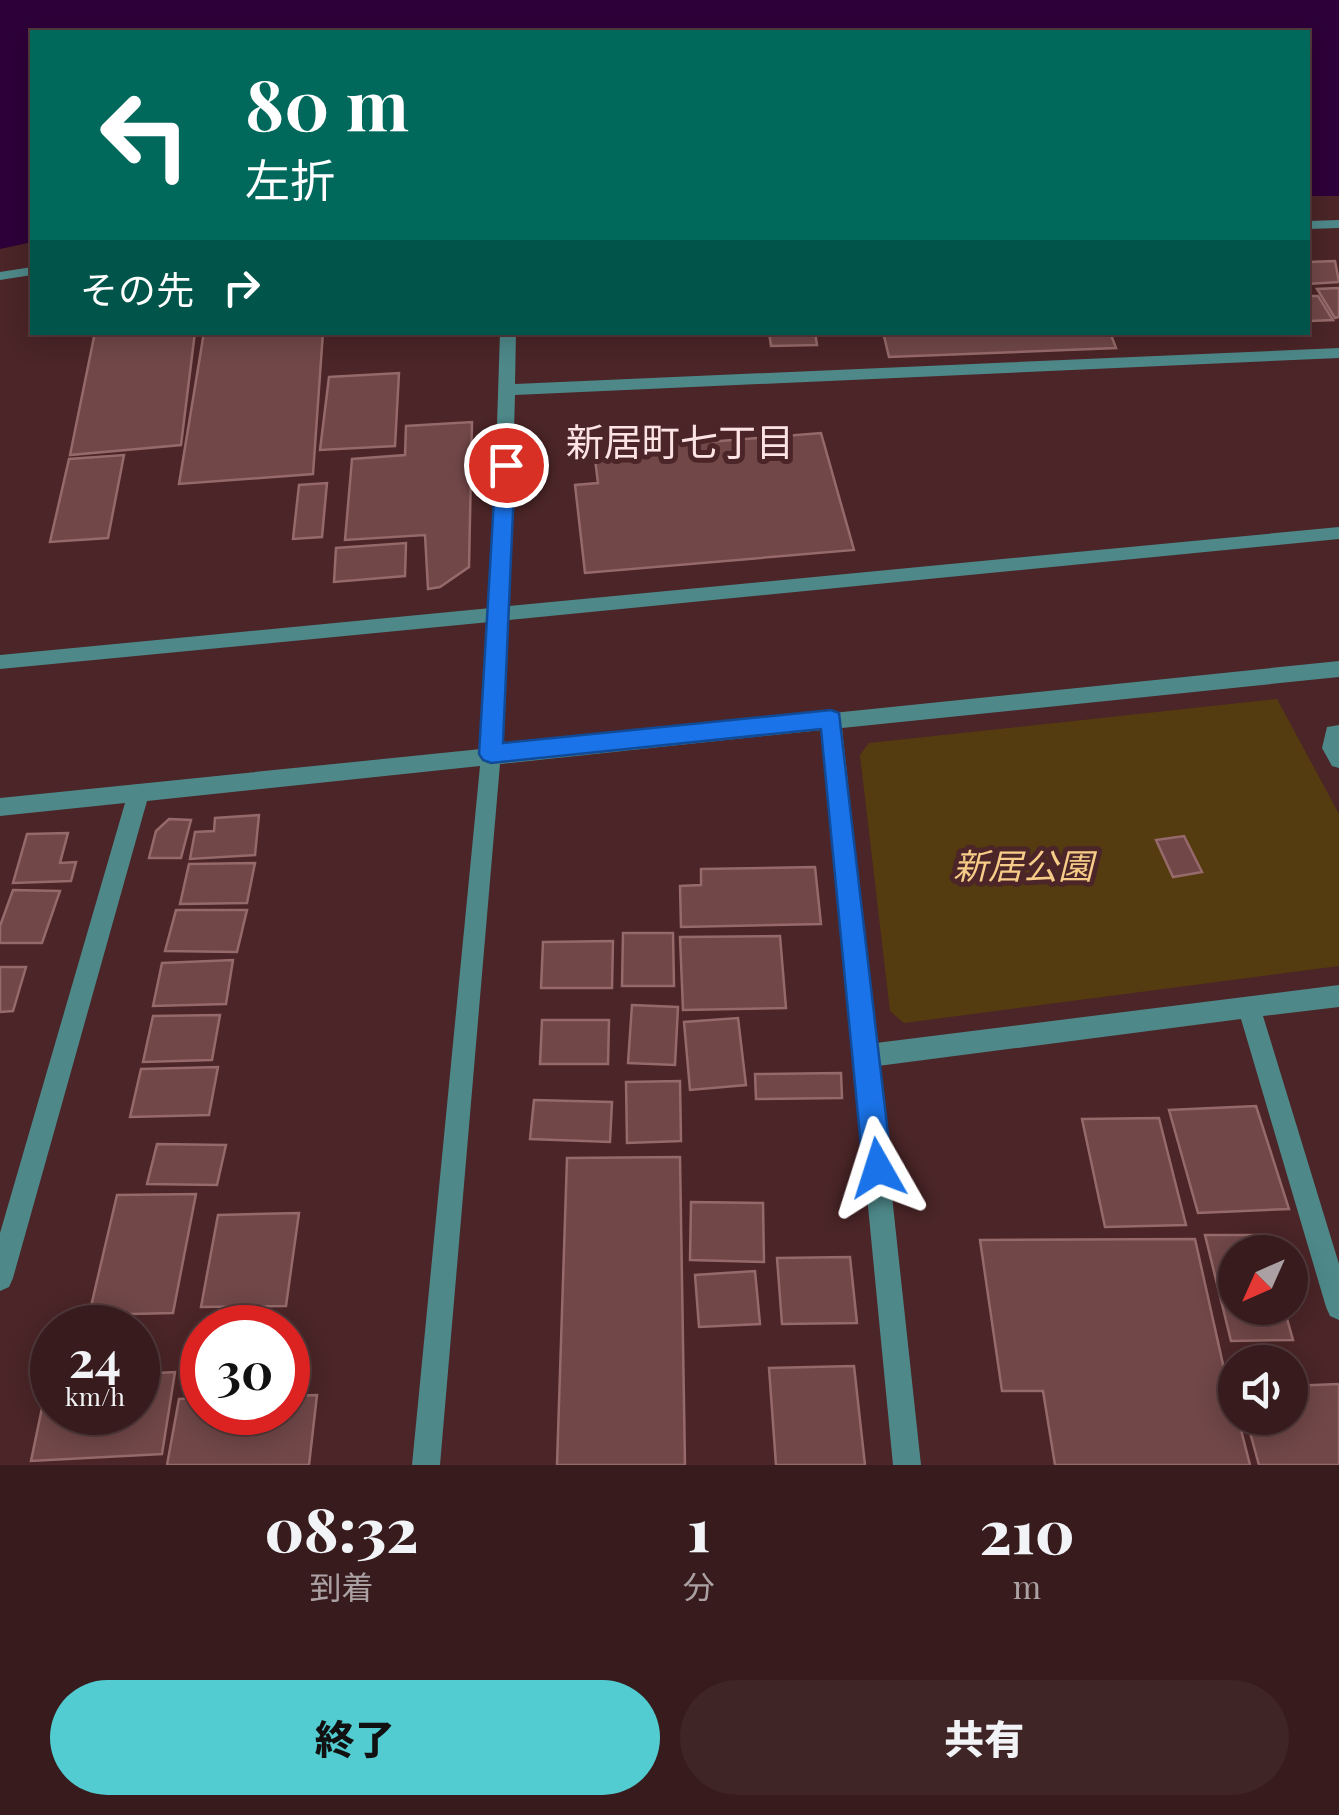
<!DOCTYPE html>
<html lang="ja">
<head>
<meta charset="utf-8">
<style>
	body { margin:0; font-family:"Playfair Display","Noto Sans JP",serif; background:#3f2526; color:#f1f3f6; height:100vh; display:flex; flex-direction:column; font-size:38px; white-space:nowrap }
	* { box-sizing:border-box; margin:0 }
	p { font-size:32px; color:#aba1a4 }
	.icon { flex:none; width:55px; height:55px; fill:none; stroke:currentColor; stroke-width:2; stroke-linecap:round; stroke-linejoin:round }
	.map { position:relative; height:1465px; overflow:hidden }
	.details { display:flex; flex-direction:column; background:#381c1d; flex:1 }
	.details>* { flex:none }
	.top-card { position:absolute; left:30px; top:30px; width:1280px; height:305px; border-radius:0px; box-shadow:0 5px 25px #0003,0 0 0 2px #523a3b; background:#00695c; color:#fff; overflow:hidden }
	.needle { width:65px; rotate:225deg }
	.controls { position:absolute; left:1218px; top:1235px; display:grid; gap:20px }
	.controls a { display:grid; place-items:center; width:90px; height:90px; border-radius:50%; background:#381c1d; box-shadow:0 5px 25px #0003,0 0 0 2px #523a3b; font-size:50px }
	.speed { position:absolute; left:30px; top:1305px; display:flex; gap:20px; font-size:50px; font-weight:700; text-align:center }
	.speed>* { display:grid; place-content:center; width:130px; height:130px; border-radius:50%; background:#381c1d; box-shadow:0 5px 25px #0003,0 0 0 2px #523a3b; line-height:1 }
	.speed small { font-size:25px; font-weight:400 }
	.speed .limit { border:15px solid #d22; background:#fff; color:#111 }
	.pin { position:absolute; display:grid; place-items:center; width:85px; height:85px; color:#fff; margin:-42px; border:5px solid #fff; border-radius:50%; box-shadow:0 2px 10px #0007 }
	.me { position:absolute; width:110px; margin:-55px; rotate:354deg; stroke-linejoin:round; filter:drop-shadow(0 0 8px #0008) }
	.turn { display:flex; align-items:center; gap:35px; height:210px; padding:0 50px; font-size:45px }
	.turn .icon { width:130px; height:130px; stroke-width:2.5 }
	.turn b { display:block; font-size:70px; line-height:85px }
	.then { display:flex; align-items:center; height:95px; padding:0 50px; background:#0003; gap:20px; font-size:38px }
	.eta { display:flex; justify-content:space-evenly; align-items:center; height:170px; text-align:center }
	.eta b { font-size:60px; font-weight:800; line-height:70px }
	.action { display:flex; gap:20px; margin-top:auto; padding:20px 50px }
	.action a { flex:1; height:115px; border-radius:60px; background:#52ccd0; color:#111; font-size:40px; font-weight:800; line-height:115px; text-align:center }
	.action a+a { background:#3f2526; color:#f1f3f6 }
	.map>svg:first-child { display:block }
	.green { fill:#553c10 }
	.water { fill:#2d0039 }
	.building { fill:#714748; stroke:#966a6a; stroke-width:2.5 }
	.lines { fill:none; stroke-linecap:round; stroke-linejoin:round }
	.lane { fill:#4e8889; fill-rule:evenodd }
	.street { fill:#4e8889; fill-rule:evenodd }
	.route { fill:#1a73e8; stroke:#114b97; stroke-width:2.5 }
	.labels { text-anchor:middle; stroke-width:10; stroke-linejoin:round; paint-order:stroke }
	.park-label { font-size:35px; font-style:italic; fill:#f7cb88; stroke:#4b2527 }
	.neighbourhood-label { font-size:38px; fill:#fde3e3; stroke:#4b2527 }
</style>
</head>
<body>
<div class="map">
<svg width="1339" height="1465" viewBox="0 0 1339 1465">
	<rect width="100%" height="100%" fill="#4b2527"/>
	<path class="green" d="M 1277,699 L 1339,814 L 1339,966 L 904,1023 L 890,1011 L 860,755 L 869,743 Z"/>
	<path class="water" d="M 0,0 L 1339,0 L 1339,196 L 1308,196 L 1308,32 L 32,32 L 32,242 L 0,249 Z"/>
	<g class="building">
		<path d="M 1335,261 L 1339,282 L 1308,284 L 1308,262 Z"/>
		<path d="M 1339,288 L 1339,317 L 1335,318 L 1317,289 Z"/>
		<path d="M 1308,296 L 1318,296 L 1333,320 L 1310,321 Z"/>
		<path d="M 95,332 L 195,332 L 181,445 L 70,455 Z"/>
		<path d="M 204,332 L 323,332 L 313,474 L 179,484 Z"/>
		<path d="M 769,332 L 815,332 L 817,345 L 771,346 Z"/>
		<path d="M 883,332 L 1110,332 L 1116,348 L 889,357 Z"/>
		<path d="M 399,373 L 395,446 L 320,450 L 329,377 Z"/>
		<path d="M 472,422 L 469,567 L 440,587 L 428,589 L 425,535 L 345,540 L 352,459 L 405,455 L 406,426 Z"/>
		<path d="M 821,433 L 854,550 L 585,573 L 575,485 L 598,483 L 594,451 Z"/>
		<path d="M 124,455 L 108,538 L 50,542 L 69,459 Z"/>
		<path d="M 327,483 L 322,537 L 293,539 L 299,485 Z"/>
		<path d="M 406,543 L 405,576 L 334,582 L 336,548 Z"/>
		<path d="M 259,815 L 255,855 L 190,859 L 195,832 L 214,831 L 215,818 Z"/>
		<path d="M 169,819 L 191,820 L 181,858 L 149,858 L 156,831 Z"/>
		<path d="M 68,833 L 60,863 L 76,862 L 71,881 L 13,883 L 27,834 Z"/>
		<path d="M 1184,836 L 1202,872 L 1173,877 L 1156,840 Z"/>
		<path d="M 255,863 L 247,903 L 180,904 L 189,864 Z"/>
		<path d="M 815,867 L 821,924 L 681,927 L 680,886 L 701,885 L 701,869 Z"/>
		<path d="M 13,890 L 60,891 L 42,943 L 0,943 L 0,926 Z"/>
		<path d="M 176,910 L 247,910 L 237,952 L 165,951 Z"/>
		<path d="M 623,933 L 673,933 L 674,986 L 622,986 Z"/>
		<path d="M 780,936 L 786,1008 L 683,1010 L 680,937 Z"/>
		<path d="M 613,941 L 612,988 L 541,988 L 543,942 Z"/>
		<path d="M 233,960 L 226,1004 L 153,1006 L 162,963 Z"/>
		<path d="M 0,967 L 26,967 L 13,1011 L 0,1012 Z"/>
		<path d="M 632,1005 L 678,1007 L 675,1065 L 628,1063 Z"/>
		<path d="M 220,1015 L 212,1060 L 143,1062 L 153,1016 Z"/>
		<path d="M 738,1018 L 746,1085 L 690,1090 L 684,1022 Z"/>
		<path d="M 542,1020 L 609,1020 L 608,1064 L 540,1064 Z"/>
		<path d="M 218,1067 L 209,1115 L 130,1117 L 141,1069 Z"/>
		<path d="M 841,1073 L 842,1098 L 756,1099 L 755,1074 Z"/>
		<path d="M 680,1081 L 681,1141 L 627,1143 L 626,1082 Z"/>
		<path d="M 534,1100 L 612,1102 L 610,1142 L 530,1139 Z"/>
		<path d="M 1256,1106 L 1289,1209 L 1198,1213 L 1169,1110 Z"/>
		<path d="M 1159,1118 L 1186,1225 L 1105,1227 L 1082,1119 Z"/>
		<path d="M 157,1144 L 226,1145 L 217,1185 L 147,1184 Z"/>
		<path d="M 680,1157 L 685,1465 L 557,1465 L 567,1158 Z"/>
		<path d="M 196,1194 L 173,1313 L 89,1315 L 117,1195 Z"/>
		<path d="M 691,1202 L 763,1203 L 764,1262 L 690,1260 Z"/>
		<path d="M 299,1213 L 286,1306 L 201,1307 L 218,1215 Z"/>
		<path d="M 1205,1235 L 1264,1235 L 1269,1252 L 1235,1252 L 1235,1308 L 1284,1308 L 1293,1340 L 1231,1341 Z"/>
		<path d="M 1195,1239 L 1235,1418 L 1238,1418 L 1250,1465 L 1055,1465 L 1043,1391 L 1002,1391 L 980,1240 Z"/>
		<path d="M 850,1257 L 857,1323 L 782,1324 L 777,1258 Z"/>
		<path d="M 755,1271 L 760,1324 L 699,1327 L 695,1275 Z"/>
		<path d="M 854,1366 L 865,1465 L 776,1465 L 769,1368 Z"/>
		<path d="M 175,1372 L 162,1454 L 31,1461 L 48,1379 L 52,1378 L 52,1412 L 138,1412 L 138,1374 Z"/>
		<path d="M 1339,1384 L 1339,1465 L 1259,1465 L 1246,1418 L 1290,1418 L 1290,1386 Z"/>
		<path d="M 317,1395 L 309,1465 L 167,1465 L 179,1399 L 202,1398 L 202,1412 L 288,1412 L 288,1396 Z"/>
	</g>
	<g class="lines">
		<path class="lane" d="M 1339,725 L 1339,768 L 1332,766 L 1322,748 L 1327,727 Z"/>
		<g class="street">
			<path d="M 1339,220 L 1339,228 L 1308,229 L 1308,221 Z"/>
			<path d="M 32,267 L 32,275 L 0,280 L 0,272 Z"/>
			<path d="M 500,332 L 516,332 L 515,384 L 1339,348 L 1339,358 L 515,395 L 509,606 L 1339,527 L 1339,539 L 509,620 L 501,747 L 1339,661 L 1339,677 L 842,728 L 876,1043 L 1339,985 L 1339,1007 L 1263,1016 L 1339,1264 L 1339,1320 L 1330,1316 L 1326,1307 L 1241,1019 L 878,1066 L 921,1465 L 893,1465 L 822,730 L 500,764 L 440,1465 L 412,1465 L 480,766 L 147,801 L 13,1278 L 9,1287 L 0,1291 L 0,1233 L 125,803 L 0,816 L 0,798 L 481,749 L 490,622 L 0,669 L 0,655 L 491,608 Z"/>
		</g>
	</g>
	<path class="route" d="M 506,459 L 515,465 L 503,743 L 831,710 L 839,713 L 892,1168 L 888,1178 L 878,1182 L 867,1178 L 863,1168 L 821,729 L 491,763 L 483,760 L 479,754 L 496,465 Z"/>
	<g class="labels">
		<g class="park-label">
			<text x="1023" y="879">新居公園</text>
		</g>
		<g class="neighbourhood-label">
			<text x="680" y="456">新居町七丁目</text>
		</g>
	</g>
</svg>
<div class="controls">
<a><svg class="needle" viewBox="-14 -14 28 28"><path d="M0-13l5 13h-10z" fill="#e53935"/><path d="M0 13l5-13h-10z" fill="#aba1a4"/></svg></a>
<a><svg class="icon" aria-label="sound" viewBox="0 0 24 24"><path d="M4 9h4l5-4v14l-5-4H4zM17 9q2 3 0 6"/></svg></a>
</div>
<div class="speed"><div>24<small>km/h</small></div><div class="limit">30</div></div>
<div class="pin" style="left:506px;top:465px;background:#d93025"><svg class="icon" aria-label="arrive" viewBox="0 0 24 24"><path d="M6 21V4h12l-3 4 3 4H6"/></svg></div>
<svg class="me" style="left:878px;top:1168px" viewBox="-20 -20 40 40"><path d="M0-17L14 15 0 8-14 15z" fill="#1a73e8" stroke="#fff" stroke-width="4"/></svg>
<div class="top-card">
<div class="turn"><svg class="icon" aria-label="left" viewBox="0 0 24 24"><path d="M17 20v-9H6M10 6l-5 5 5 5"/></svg><div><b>80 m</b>左折</div></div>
<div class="then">その先<svg class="icon" aria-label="right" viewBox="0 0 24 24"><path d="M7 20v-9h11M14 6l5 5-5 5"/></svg></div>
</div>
</div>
<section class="details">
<div class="eta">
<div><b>08:32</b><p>到着</p></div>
<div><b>1</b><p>分</p></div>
<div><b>210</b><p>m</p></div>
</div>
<div class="action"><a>終了</a><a>共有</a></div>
</section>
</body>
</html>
